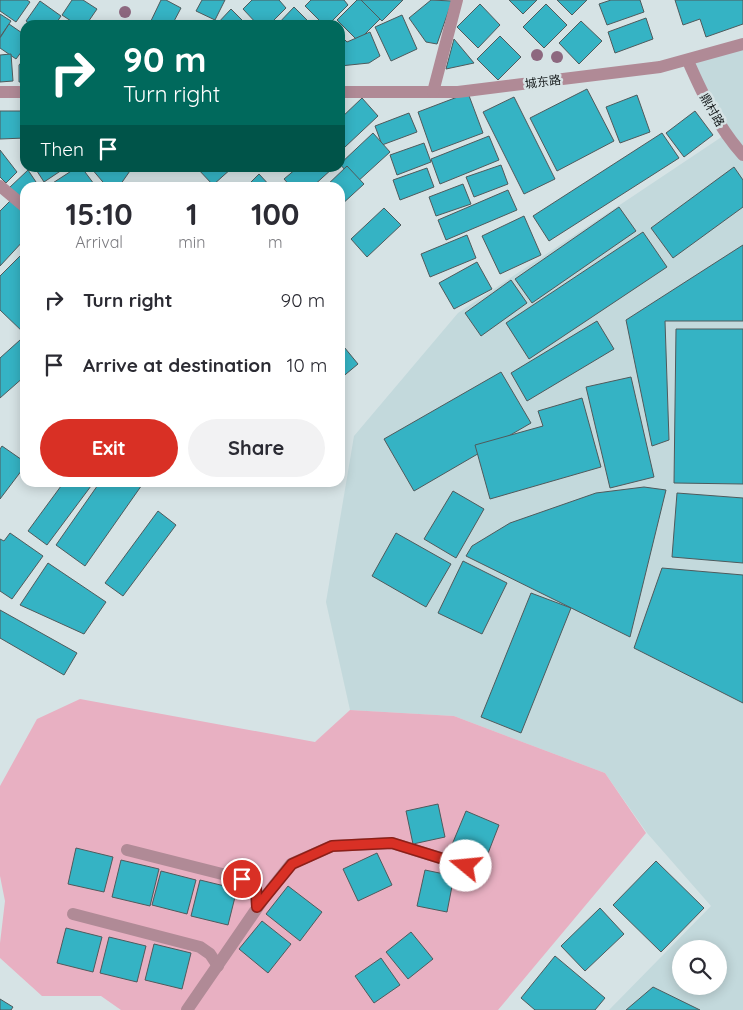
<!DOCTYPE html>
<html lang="en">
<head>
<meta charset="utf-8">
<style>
	body { margin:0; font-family:Quicksand,"Noto Sans SC",sans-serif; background:#f2f2f3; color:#2b2b33; height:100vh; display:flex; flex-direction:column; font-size:19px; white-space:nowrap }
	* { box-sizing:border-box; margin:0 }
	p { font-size:16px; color:#7c7c81 }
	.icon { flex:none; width:28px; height:28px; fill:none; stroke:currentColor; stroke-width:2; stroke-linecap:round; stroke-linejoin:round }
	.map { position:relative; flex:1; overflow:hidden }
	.panel { position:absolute; left:20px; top:182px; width:325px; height:305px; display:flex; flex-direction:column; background:#fff; border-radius:15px; box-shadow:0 2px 12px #0003 }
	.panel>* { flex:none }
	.banner { position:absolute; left:20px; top:20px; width:325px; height:152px; border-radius:15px; box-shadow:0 2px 12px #0003; background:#00695c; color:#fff; overflow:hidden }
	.controls { position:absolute; left:672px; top:940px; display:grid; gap:10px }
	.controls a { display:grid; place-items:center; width:55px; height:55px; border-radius:50%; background:#fff; box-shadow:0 2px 12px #0003; font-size:25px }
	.pin { position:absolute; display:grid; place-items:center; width:42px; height:42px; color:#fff; margin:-21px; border:2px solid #fff; border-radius:50%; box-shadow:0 1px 5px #0007 }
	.me { position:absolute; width:55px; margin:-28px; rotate:287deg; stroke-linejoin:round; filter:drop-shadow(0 0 4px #0008) }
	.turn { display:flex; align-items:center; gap:18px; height:105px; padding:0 20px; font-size:22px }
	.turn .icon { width:65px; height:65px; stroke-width:2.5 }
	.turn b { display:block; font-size:35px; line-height:42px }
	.then { display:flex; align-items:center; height:48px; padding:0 20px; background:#0003; gap:10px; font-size:19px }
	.eta { display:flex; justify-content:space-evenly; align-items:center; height:85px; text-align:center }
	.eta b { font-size:30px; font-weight:700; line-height:35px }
	.action { display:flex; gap:10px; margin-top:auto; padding:10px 20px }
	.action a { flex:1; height:58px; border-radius:30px; background:#d93025; color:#fff; font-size:20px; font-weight:700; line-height:58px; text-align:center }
	.action a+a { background:#f2f2f3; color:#2b2b33 }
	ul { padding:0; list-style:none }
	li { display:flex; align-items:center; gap:15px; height:65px; padding:0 20px }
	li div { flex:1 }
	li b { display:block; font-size:19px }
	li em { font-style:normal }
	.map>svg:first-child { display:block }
	.built { fill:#c3d9dc; fill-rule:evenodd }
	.green { fill:#e8b0c2 }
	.building { fill:#35b3c4; stroke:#4f5a5c }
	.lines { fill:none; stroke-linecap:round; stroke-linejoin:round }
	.minor { stroke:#b08a96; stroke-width:12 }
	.tree { fill:#8d687f }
	.route-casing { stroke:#8d1f18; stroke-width:12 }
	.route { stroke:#d93025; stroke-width:9 }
	.labels { text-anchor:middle; stroke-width:5; stroke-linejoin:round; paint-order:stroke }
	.street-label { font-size:12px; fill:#151a1b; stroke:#d6e3e5 }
</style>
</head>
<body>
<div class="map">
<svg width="743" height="1010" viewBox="0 0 743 1010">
	<rect width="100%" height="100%" fill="#d6e3e5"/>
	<path class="built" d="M 743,47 L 743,1010 L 609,1010 L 711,906 L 647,833 L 605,773 L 454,716 L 350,710 L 326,602 L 354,436 L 458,313 L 726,134 L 688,61 ZM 681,949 L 719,949 L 719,986 L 681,986 Z"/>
	<path class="green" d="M 80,699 L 315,742 L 350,710 L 454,716 L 605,773 L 646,833 L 498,1010 L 121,1010 L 101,996 L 42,996 L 0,958 L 0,943 L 5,901 L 0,876 L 0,786 L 37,719 Z"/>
	<g class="building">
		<path d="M 0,0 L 27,0 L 30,2 L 16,22 L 0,11 Z"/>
		<path d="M 72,0 L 83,0 L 97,9 L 86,25 L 77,25 L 62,15 Z"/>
		<path d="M 161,0 L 166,0 L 181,8 L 172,25 L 149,25 Z"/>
		<path d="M 202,0 L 225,0 L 215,20 L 196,11 Z"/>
		<path d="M 252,0 L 279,0 L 286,8 L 269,25 L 258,25 L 243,9 Z"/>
		<path d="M 311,0 L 344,0 L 348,5 L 328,25 L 324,25 L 305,6 Z"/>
		<path d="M 357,0 L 361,0 L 380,19 L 358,41 L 337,20 Z"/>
		<path d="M 361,0 L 403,0 L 382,21 Z"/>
		<path d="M 431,0 L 452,1 L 437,44 L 426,42 L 409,18 Z"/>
		<path d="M 509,0 L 537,0 L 523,14 Z"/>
		<path d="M 557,0 L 587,0 L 572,15 Z"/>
		<path d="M 611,0 L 640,0 L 644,12 L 607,25 L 599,4 Z"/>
		<path d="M 675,0 L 743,0 L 743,24 L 706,37 L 700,19 L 683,25 Z"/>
		<path d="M 40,1 L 61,16 L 55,25 L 32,25 L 26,21 Z"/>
		<path d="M 480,4 L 500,25 L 478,48 L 457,27 Z"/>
		<path d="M 546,4 L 567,25 L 544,48 L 523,27 Z"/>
		<path d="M 294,7 L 312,25 L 277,25 Z"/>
		<path d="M 231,9 L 247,25 L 216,25 Z"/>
		<path d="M 0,14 L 11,21 L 0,37 Z"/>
		<path d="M 402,15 L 417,49 L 391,61 L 375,27 Z"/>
		<path d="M 646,18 L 653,39 L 615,53 L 608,32 Z"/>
		<path d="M 581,21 L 602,41 L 579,64 L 559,43 Z"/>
		<path d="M 9,24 L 25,35 L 25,47 L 16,59 L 0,48 L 0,38 Z"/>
		<path d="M 370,32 L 380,56 L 369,63 L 340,66 L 340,35 L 347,42 Z"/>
		<path d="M 500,36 L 521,57 L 498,80 L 477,59 Z"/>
		<path d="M 454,39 L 474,63 L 446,69 Z"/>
		<path d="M 11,54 L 13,81 L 0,82 L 0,55 Z"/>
		<path d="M 25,58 L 25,82 L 19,82 L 19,65 Z"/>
		<path d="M 587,89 L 614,141 L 557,171 L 530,118 Z"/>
		<path d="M 468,93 L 483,133 L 432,152 L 418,112 Z"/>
		<path d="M 637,95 L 650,132 L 620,143 L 606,107 Z"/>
		<path d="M 514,97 L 555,179 L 524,194 L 483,112 Z"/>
		<path d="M 362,98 L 378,116 L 345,147 L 340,142 L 340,119 Z"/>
		<path d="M 0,111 L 25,111 L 25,138 L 0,139 Z"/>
		<path d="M 695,111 L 713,135 L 684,157 L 666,133 Z"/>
		<path d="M 409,113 L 417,132 L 382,145 L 375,126 Z"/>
		<path d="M 373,133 L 390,152 L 356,183 L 340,164 Z"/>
		<path d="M 662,133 L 679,158 L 549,241 L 533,216 Z"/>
		<path d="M 489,136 L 499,160 L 440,184 L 431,159 Z"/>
		<path d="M 424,143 L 431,162 L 397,175 L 390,155 Z"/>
		<path d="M 0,150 L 17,172 L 6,183 L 0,177 Z"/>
		<path d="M 501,165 L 508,184 L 474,197 L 466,177 Z"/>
		<path d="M 347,166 L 364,184 L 340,206 L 340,188 L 324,188 Z"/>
		<path d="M 734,167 L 743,180 L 743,207 L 673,258 L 651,228 Z"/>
		<path d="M 35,168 L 65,168 L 44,182 Z"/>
		<path d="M 76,168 L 82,168 L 97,188 L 45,188 Z"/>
		<path d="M 91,168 L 132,168 L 118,188 L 108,188 Z"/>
		<path d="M 197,168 L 232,168 L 213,185 Z"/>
		<path d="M 297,168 L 333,168 L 311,188 L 292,188 L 284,179 Z"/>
		<path d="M 427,168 L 434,187 L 400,200 L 393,180 Z"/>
		<path d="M 28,170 L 40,188 L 25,188 L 25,201 L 9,188 Z"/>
		<path d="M 259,174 L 272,188 L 245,188 Z"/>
		<path d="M 463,184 L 471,204 L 436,216 L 429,197 Z"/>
		<path d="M 508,190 L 517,210 L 446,240 L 438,220 Z"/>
		<path d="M 13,198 L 25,209 L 25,239 L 0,266 L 0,211 Z"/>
		<path d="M 619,207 L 636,231 L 532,303 L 515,279 Z"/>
		<path d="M 384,208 L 401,225 L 367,257 L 351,239 Z"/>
		<path d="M 524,216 L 541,255 L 500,274 L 482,236 Z"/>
		<path d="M 643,232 L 667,267 L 529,359 L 506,323 Z"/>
		<path d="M 467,235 L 476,258 L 430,277 L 421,254 Z"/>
		<path d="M 743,245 L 743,321 L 665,321 L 669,440 L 652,446 L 626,320 Z"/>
		<path d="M 25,251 L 25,334 L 0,310 L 0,276 Z"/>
		<path d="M 477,262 L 492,289 L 454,309 L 439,283 Z"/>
		<path d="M 511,280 L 527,303 L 481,336 L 465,313 Z"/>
		<path d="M 597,321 L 614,349 L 527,401 L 511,373 Z"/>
		<path d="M 676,329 L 743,329 L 743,484 L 674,483 Z"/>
		<path d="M 20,340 L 25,346 L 25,376 L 0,398 L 0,358 Z"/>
		<path d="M 340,342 L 358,364 L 340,379 Z"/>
		<path d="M 501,372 L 531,423 L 414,491 L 384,439 Z"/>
		<path d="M 631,377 L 654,477 L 610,488 L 586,387 Z"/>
		<path d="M 582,398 L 601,467 L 490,499 L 475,445 L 543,426 L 538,411 Z"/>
		<path d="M 2,446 L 25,462 L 25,466 L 0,499 L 0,449 Z"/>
		<path d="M 64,482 L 94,482 L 47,545 L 28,531 Z"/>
		<path d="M 100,482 L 144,482 L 85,566 L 56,545 Z"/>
		<path d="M 644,487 L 666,490 L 630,637 L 466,556 L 472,546 L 510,523 L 596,493 Z"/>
		<path d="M 453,491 L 484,509 L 456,558 L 424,539 Z"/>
		<path d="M 677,493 L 743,498 L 743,563 L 672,557 Z"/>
		<path d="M 158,511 L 176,525 L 123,596 L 105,583 Z"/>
		<path d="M 10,533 L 43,556 L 12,599 L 0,591 L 0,539 L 4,541 Z"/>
		<path d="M 396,533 L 451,564 L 426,607 L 372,576 Z"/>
		<path d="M 463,561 L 507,583 L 482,634 L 438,613 Z"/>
		<path d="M 48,563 L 106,602 L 84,634 L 20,605 Z"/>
		<path d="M 662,568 L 743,575 L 743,703 L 634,648 Z"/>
		<path d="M 531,593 L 571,608 L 521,733 L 481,717 Z"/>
		<path d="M 0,610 L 77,653 L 64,675 L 0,638 Z"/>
		<path d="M 438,804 L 445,837 L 413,844 L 406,811 Z"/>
		<path d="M 466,811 L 499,825 L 485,861 L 451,847 Z"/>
		<path d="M 76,848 L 113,857 L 104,892 L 68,884 Z"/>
		<path d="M 377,853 L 392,885 L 358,901 L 343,869 Z"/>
		<path d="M 121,860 L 159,869 L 150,906 L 112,897 Z"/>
		<path d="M 656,861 L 704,908 L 661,952 L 613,905 Z"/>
		<path d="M 425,870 L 454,876 L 447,912 L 417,906 Z"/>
		<path d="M 161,871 L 196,880 L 187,914 L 152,905 Z"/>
		<path d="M 200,880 L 237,889 L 228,925 L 191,916 Z"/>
		<path d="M 288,886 L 322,912 L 300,941 L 266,914 Z"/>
		<path d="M 600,908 L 624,934 L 585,971 L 561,946 Z"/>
		<path d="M 262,921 L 291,944 L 268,973 L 239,949 Z"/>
		<path d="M 66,928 L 102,937 L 93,972 L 57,963 Z"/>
		<path d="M 411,932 L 433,959 L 408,979 L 386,952 Z"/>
		<path d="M 109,937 L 146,946 L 137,982 L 100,973 Z"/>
		<path d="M 154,944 L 191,953 L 182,989 L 145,980 Z"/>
		<path d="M 555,956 L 605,998 L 595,1010 L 535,1010 L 521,998 Z"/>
		<path d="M 381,958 L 400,985 L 374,1003 L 355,976 Z"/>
		<path d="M 653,987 L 700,1010 L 626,1010 Z"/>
		<path d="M 0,999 L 13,1007 L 11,1010 L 0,1010 Z"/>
	</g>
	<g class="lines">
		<g class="minor">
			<path d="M 688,61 C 703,95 718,127 743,155"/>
			<path d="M 0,92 L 25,92"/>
			<path d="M 340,92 L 458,92 L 660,67 L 743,44"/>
			<path d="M 433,92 L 457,0"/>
			<path d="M 0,186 L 25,207"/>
			<path d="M 127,850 L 242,879 L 256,888 L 257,907"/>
			<path d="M 73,914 L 200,947 L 210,954 L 218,966"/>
			<path d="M 187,1010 L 264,898 L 291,864 L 332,846 L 392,843 L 466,866"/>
		</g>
	</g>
	<g class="tree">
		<circle cx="125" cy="12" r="6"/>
		<circle cx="537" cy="55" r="6"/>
		<circle cx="557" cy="57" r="6"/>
	</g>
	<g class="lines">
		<g class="route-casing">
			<path id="route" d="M 242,879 L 256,888 L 257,907 L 292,864 L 332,846 L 392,843 L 466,866"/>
		</g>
		<use href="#route" class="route"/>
	</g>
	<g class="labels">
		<g class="street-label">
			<text transform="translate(543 82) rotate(-7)" y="4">城东路</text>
			<text transform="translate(712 110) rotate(60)" y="4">鼎村路</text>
		</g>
	</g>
</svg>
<div class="controls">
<a><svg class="icon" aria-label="search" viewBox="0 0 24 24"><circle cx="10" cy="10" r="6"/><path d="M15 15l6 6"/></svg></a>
</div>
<div class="pin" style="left:242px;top:879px;background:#d93025"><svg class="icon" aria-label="arrive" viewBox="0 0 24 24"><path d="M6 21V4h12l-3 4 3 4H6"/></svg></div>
<svg class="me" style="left:466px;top:866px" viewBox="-20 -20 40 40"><circle r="19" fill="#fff"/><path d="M0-13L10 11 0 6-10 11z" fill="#d93025"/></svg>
<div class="banner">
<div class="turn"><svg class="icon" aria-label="right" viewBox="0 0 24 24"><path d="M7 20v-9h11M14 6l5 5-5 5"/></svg><div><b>90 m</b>Turn right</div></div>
<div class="then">Then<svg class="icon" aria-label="arrive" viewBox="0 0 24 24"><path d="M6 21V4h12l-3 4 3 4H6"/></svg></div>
</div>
<section class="panel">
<div class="eta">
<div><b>15:10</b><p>Arrival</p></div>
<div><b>1</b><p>min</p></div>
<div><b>100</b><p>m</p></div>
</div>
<ul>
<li><svg class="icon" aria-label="right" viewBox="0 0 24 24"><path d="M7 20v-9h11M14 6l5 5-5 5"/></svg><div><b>Turn right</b></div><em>90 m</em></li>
<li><svg class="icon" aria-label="arrive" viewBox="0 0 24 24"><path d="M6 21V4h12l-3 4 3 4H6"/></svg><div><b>Arrive at destination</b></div><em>10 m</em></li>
</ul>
<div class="action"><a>Exit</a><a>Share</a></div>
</section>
</div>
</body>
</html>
